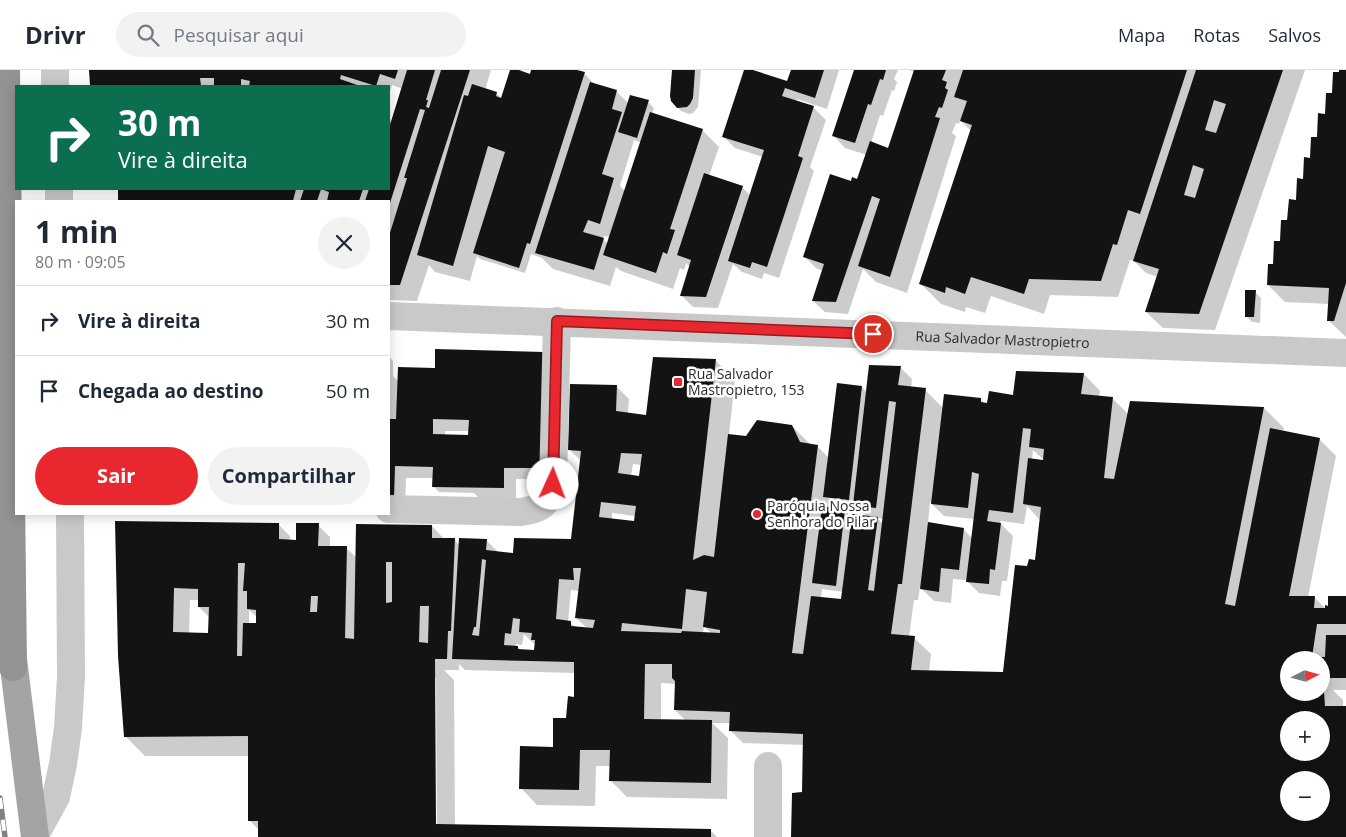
<!DOCTYPE html>
<html lang="pt">
<head>
<meta charset="utf-8">
<style>
	body { margin:0; font-family:"Open Sans",sans-serif; background:#f2f2f3; color:#1f2937; height:100vh; display:flex; flex-direction:column; font-size:19px; white-space:nowrap }
	* { box-sizing:border-box; margin:0 }
	p { font-size:16px; color:#747a83 }
	.icon { flex:none; width:28px; height:28px; fill:none; stroke:currentColor; stroke-width:2; stroke-linecap:round; stroke-linejoin:round }
	.map { position:relative; flex:1; overflow:hidden }
	.side { position:absolute; left:15px; top:130px; width:375px; height:315px; display:flex; flex-direction:column; background:#fff; border-radius:0px; box-shadow:0 2px 12px #0003 }
	.side>* { flex:none }
	.guide { position:absolute; left:15px; top:15px; width:375px; height:105px; border-radius:0px; box-shadow:0 2px 12px #0003; background:#0b6e4f; color:#fff; overflow:hidden }
	.needle { width:32px; rotate:84deg }
	.tools { position:absolute; left:1280px; top:581px; display:grid; gap:10px }
	.tools a { display:grid; place-items:center; width:50px; height:50px; border-radius:50%; background:#fff; box-shadow:0 2px 12px #0003; font-size:25px }
	.pin { position:absolute; display:grid; place-items:center; width:42px; height:42px; color:#fff; margin:-21px; border:2px solid #fff; border-radius:50%; box-shadow:0 1px 5px #0007 }
	.me { position:absolute; width:55px; margin:-28px; rotate:2deg; stroke-linejoin:round; filter:drop-shadow(0 0 4px #0008) }
	.turn { display:flex; align-items:center; gap:18px; height:105px; padding:0 20px; font-size:22px }
	.turn .icon { width:65px; height:65px; stroke-width:2.5 }
	.turn b { display:block; font-size:35px; line-height:42px }
	.round { display:grid; place-items:center; flex:none; width:52px; height:52px; border-radius:26px; background:#f2f2f3 }
	.summary { display:flex; align-items:center; justify-content:space-between; height:85px; padding:0 20px }
	h1 { font-size:30px; font-weight:700; line-height:38px }
	.primary-button { display:flex; gap:10px; margin-top:auto; padding:10px 20px }
	.primary-button a { flex:1; height:58px; border-radius:30px; background:#e8282e; color:#fff; font-size:20px; font-weight:700; line-height:58px; text-align:center }
	.primary-button a+a { background:#f2f2f3; color:#1f2937 }
	ul { padding:0; list-style:none }
	li { display:flex; align-items:center; gap:15px; height:70px; padding:0 20px; border-top:1px solid #e0e1e3 }
	li div { flex:1 }
	li b { display:block; font-size:19px }
	li em { font-style:normal }
	header { display:flex; align-items:center; gap:30px; box-sizing:border-box; height:70px; padding:0 25px; background:#fff; border-bottom:1px solid #e0e1e3 }
	header strong { font-size:24px }
	nav { display:flex; gap:28px; margin-inline-start:auto; font-size:18px }
	.search { width:350px; height:45px; background:#f2f2f3; display:flex; align-items:center; gap:12px; box-sizing:border-box; padding:0 18px; border-radius:28px; color:#747a83; font-size:19px }
	.map>svg:first-child { display:block }
	.shadow { fill:#0003; fill-rule:evenodd }
	.building { fill:#131313; fill-rule:evenodd }
	.lines { fill:none; stroke-linecap:round; stroke-linejoin:round }
	.street { stroke:#c9c9c9; stroke-width:28 }
	.primary { stroke:#a4a4a4; stroke-width:28 }
	.highway { stroke:#939393; stroke-width:28 }
	.rail-casing { stroke:#818181; stroke-width:5.5 }
	.rail { stroke:#fff; stroke-width:4; stroke-dasharray:11; stroke-linecap:butt }
	.route-casing { stroke:#971a1e; stroke-width:12 }
	.route { stroke:#e8282e; stroke-width:9 }
	.poi-dot { fill:#e8282e; stroke:#fff; stroke-width:2 }
	.labels { text-anchor:middle; stroke-width:5; stroke-linejoin:round; paint-order:stroke }
	.street-label { font-size:14px; fill:#2c2c2c; stroke:#fff }
	.poi-label { font-size:14px; fill:#2c2c2c; stroke:#fff; text-anchor:start }
</style>
</head>
<body>
<header>
<strong>Drivr</strong>
<div class="search"><svg class="icon" aria-label="search" viewBox="0 0 24 24"><circle cx="10" cy="10" r="6"/><path d="M15 15l6 6"/></svg>Pesquisar aqui</div>
<nav><a>Mapa</a><a>Rotas</a><a>Salvos</a></nav>
</header>
<div class="map">
<svg width="1346" height="767" viewBox="0 0 1346 767">
	<rect width="100%" height="100%" fill="#fff"/>
	<g class="shadow">
		<path d="M 91,0 L 491,0 L 485,20 L 496,23 L 502,29 L 511,0 L 531,5 L 533,0 L 573,0 L 584,3 L 595,15 L 617,22 L 629,34 L 648,32 L 654,38 L 652,44 L 702,60 L 719,77 L 709,106 L 742,117 L 751,126 L 763,87 L 735,78 L 723,66 L 745,0 L 788,13 L 792,0 L 839,0 L 827,39 L 797,29 L 796,32 L 814,38 L 826,50 L 810,97 L 814,101 L 779,208 L 764,203 L 762,209 L 742,202 L 733,194 L 718,238 L 693,237 L 681,225 L 690,197 L 686,193 L 684,200 L 680,198 L 673,219 L 621,201 L 616,197 L 610,216 L 553,199 L 542,188 L 531,184 L 525,203 L 480,189 L 477,186 L 470,211 L 435,202 L 429,195 L 417,231 L 389,230 L 389,131 L 119,131 L 119,119 L 389,119 L 389,49 L 392,52 L 403,19 L 392,15 L 389,26 L 389,16 L 93,16 L 91,14 ZM 634,70 L 641,73 L 625,121 L 620,116 ZM 604,166 L 610,167 L 608,174 L 603,169 Z"/>
		<path d="M 673,0 L 701,0 L 698,37 L 693,43 L 689,44 L 681,41 L 674,34 Z"/>
		<path d="M 855,0 L 898,0 L 894,9 L 897,12 L 894,21 L 892,20 L 883,46 L 880,45 L 871,73 L 889,80 L 914,2 L 909,0 L 1305,0 L 1215,260 L 1163,258 L 1146,242 L 1158,207 L 1146,203 L 1134,191 L 1130,190 L 1118,227 L 1050,225 L 1044,244 L 991,226 L 985,243 L 966,237 L 965,242 L 941,234 L 921,214 L 971,61 L 960,50 L 959,54 L 956,53 L 952,63 L 956,66 L 907,223 L 876,212 L 863,199 L 848,244 L 825,242 L 813,231 L 823,201 L 816,198 L 804,186 L 852,113 L 858,110 L 867,85 L 845,78 L 834,66 Z"/>
		<path d="M 1341,0 L 1346,0 L 1346,267 L 1328,250 L 1329,234 L 1285,232 L 1268,215 Z"/>
		<path d="M 1255,222 L 1261,228 L 1260,253 L 1252,252 L 1246,246 Z"/>
		<path d="M 389,286 L 393,291 L 393,306 L 399,312 L 436,299 L 555,409 L 516,409 L 516,429 L 480,429 L 474,423 L 439,422 L 433,416 L 433,408 L 406,408 L 405,439 L 389,439 ZM 445,361 L 470,361 L 468,366 L 445,366 Z"/>
		<path d="M 715,290 L 735,310 L 729,365 L 746,367 L 792,356 L 811,375 L 817,376 L 829,388 L 838,315 L 862,317 L 867,323 L 900,297 L 912,309 L 911,318 L 925,320 L 943,338 L 981,330 L 985,334 L 1084,304 L 1100,321 L 1099,327 L 1112,328 L 1128,344 L 1131,332 L 1264,338 L 1284,358 L 1283,362 L 1319,369 L 1336,386 L 1308,527 L 1314,527 L 1327,540 L 1346,528 L 1346,620 L 1333,620 L 1343,630 L 1343,637 L 1346,637 L 1346,767 L 792,767 L 803,723 L 804,675 L 743,673 L 731,661 L 731,653 L 712,653 L 728,668 L 727,729 L 627,727 L 611,711 L 611,696 L 596,696 L 595,736 L 537,735 L 521,718 L 554,678 L 575,628 L 575,603 L 465,600 L 459,594 L 459,600 L 444,600 L 454,610 L 455,756 L 710,760 L 717,767 L 259,767 L 259,760 L 250,751 L 250,686 L 145,686 L 125,666 L 116,452 L 278,454 L 290,466 L 290,471 L 297,471 L 318,455 L 330,467 L 330,477 L 346,478 L 357,488 L 432,456 L 444,469 L 454,469 L 460,476 L 486,470 L 498,482 L 514,484 L 572,470 L 581,391 L 570,380 L 617,317 L 629,329 L 628,344 L 645,346 ZM 1033,380 L 1045,391 L 1032,390 ZM 633,394 L 642,395 L 640,408 L 631,406 ZM 930,432 L 944,446 L 975,449 L 972,468 L 963,459 L 928,453 ZM 1027,436 L 1041,451 L 1036,491 L 1028,498 L 1007,604 L 929,602 L 931,584 L 914,568 L 909,567 L 914,530 L 918,530 L 920,517 L 934,531 L 951,533 L 953,509 L 966,510 L 979,523 L 1000,526 L 1002,511 L 1007,511 L 1013,466 L 1000,453 L 1001,451 L 1024,454 ZM 844,439 L 861,441 L 867,447 L 853,448 ZM 612,443 L 635,446 L 635,453 L 612,450 ZM 877,448 L 884,449 L 883,454 ZM 822,519 L 844,522 L 843,530 L 821,528 ZM 571,520 L 580,521 L 576,548 L 588,559 L 576,557 L 568,552 ZM 190,530 L 199,530 L 199,537 L 210,548 L 208,564 L 189,563 ZM 249,540 L 257,547 L 257,554 L 249,554 ZM 704,556 L 712,564 L 703,564 ZM 524,564 L 533,573 L 536,573 L 535,582 L 521,580 L 515,574 L 522,575 ZM 1289,590 L 1321,590 L 1321,622 L 1289,622 ZM 434,608 L 436,608 L 437,761 L 435,761 ZM 661,613 L 676,614 L 675,640 L 686,651 L 661,651 ZM 1289,650 L 1321,650 L 1321,682 L 1289,682 ZM 1289,710 L 1321,710 L 1321,742 L 1289,742 Z"/>
	</g>
	<g class="building">
		<path d="M 89,0 L 398,0 L 395,9 L 380,4 L 376,16 L 341,5 L 340,9 L 360,16 L 249,16 L 250,11 L 241,9 L 241,16 L 214,16 L 214,8 L 200,8 L 201,16 L 90,15 Z"/>
		<path d="M 407,0 L 435,0 L 426,30 L 428,30 L 426,37 L 429,38 L 441,0 L 470,0 L 400,215 L 389,215 L 389,166 L 407,108 L 404,108 L 425,40 L 420,39 L 389,136 L 389,131 L 365,131 L 369,119 L 389,119 L 389,58 Z"/>
		<path d="M 510,0 L 519,0 L 530,4 L 531,0 L 577,0 L 585,2 L 530,174 L 527,173 L 519,198 L 473,183 L 505,82 L 488,76 L 453,196 L 417,185 L 464,25 L 468,26 L 472,14 L 497,22 L 496,26 L 501,28 Z"/>
		<path d="M 672,0 L 695,0 L 693,28 L 690,34 L 687,37 L 677,38 L 671,31 L 670,26 Z"/>
		<path d="M 744,0 L 753,0 L 787,11 L 791,0 L 824,0 L 815,28 L 785,18 L 782,26 L 814,36 L 798,86 L 803,88 L 767,197 L 752,192 L 750,198 L 728,191 L 764,80 L 722,67 Z"/>
		<path d="M 854,0 L 886,0 L 883,10 L 880,9 L 871,35 L 868,34 L 855,73 L 832,66 Z"/>
		<path d="M 914,0 L 946,0 L 942,10 L 947,12 L 945,18 L 948,20 L 942,38 L 939,37 L 935,47 L 940,48 L 890,207 L 858,196 L 880,129 L 872,126 L 836,232 L 812,231 L 824,194 L 803,187 L 830,104 L 851,111 L 852,107 L 857,109 L 870,71 L 888,78 Z"/>
		<path d="M 963,0 L 1187,0 L 1140,144 L 1128,140 L 1117,175 L 1113,174 L 1101,211 L 1029,209 L 1024,224 L 971,207 L 965,224 L 946,217 L 945,223 L 919,214 L 972,55 L 960,51 L 967,31 L 954,27 Z"/>
		<path d="M 1196,0 L 1283,0 L 1199,244 L 1145,242 L 1159,199 L 1133,191 ZM 1214,30 L 1226,34 L 1216,63 L 1205,60 ZM 1193,95 L 1204,99 L 1195,128 L 1184,125 Z"/>
		<path d="M 1339,0 L 1346,0 L 1346,213 L 1334,251 L 1327,251 L 1329,218 L 1267,215 L 1268,194 L 1273,194 L 1274,171 L 1280,171 L 1281,150 L 1287,150 L 1289,129 L 1296,130 L 1297,108 L 1303,109 L 1304,87 L 1310,88 L 1311,67 L 1317,67 L 1318,43 L 1325,44 L 1326,23 L 1332,23 L 1333,2 L 1339,2 Z"/>
		<path d="M 590,12 L 617,20 L 612,39 L 622,42 L 602,104 L 614,108 L 600,154 L 588,150 L 583,162 L 604,168 L 594,200 L 535,183 Z"/>
		<path d="M 630,25 L 649,30 L 637,68 L 618,62 Z"/>
		<path d="M 650,42 L 703,59 L 670,159 L 675,160 L 667,184 L 663,182 L 656,203 L 603,185 Z"/>
		<path d="M 704,103 L 743,116 L 706,227 L 680,226 L 691,190 L 677,185 Z"/>
		<path d="M 118,119 L 296,119 L 293,131 L 118,131 Z"/>
		<path d="M 304,119 L 363,119 L 359,131 L 327,131 L 329,122 L 321,119 L 317,131 L 300,131 Z"/>
		<path d="M 1245,220 L 1256,220 L 1254,247 L 1245,247 Z"/>
		<path d="M 435,279 L 544,282 L 544,398 L 504,398 L 504,418 L 432,417 L 433,397 L 395,396 L 394,428 L 389,427 L 389,349 L 396,349 L 398,297 L 435,298 ZM 433,349 L 469,350 L 468,365 L 433,364 Z"/>
		<path d="M 653,287 L 716,289 L 693,490 L 704,485 L 714,487 L 728,364 L 746,366 L 757,350 L 792,355 L 800,372 L 818,375 L 792,583 L 803,584 L 811,526 L 841,529 L 852,444 L 878,447 L 868,520 L 874,521 L 896,332 L 889,331 L 876,438 L 853,435 L 869,295 L 901,296 L 898,315 L 926,318 L 902,514 L 898,514 L 891,564 L 915,566 L 911,600 L 1003,602 L 1015,495 L 1027,496 L 1029,489 L 1035,490 L 1041,437 L 1023,434 L 1028,388 L 1043,390 L 1044,379 L 1029,377 L 1031,359 L 1023,358 L 1013,443 L 989,440 L 987,451 L 1001,453 L 995,500 L 990,499 L 989,514 L 966,512 L 979,404 L 972,402 L 968,438 L 931,434 L 944,324 L 981,328 L 981,332 L 987,333 L 989,321 L 1013,325 L 1016,301 L 1084,303 L 1081,324 L 1113,327 L 1104,408 L 1114,409 L 1130,331 L 1264,337 L 1225,534 L 1235,536 L 1270,358 L 1320,368 L 1289,526 L 1315,526 L 1314,538 L 1325,538 L 1325,535 L 1328,536 L 1328,526 L 1346,526 L 1346,554 L 1317,554 L 1312,587 L 1325,587 L 1326,565 L 1346,565 L 1346,608 L 1323,608 L 1325,636 L 1346,636 L 1346,767 L 791,767 L 792,723 L 802,722 L 803,664 L 729,661 L 730,642 L 674,640 L 675,611 L 672,608 L 672,594 L 645,594 L 644,649 L 712,650 L 711,713 L 609,711 L 610,680 L 580,680 L 579,720 L 519,719 L 520,676 L 553,677 L 553,648 L 566,648 L 568,626 L 574,627 L 574,592 L 452,589 L 459,468 L 487,469 L 486,480 L 513,483 L 514,468 L 571,469 L 581,381 L 568,380 L 570,314 L 617,315 L 616,341 L 646,345 ZM 621,383 L 642,384 L 639,406 L 618,403 ZM 601,432 L 636,436 L 634,451 L 599,447 ZM 482,489 L 486,490 L 479,566 L 472,565 L 474,557 L 476,557 ZM 573,498 L 581,498 L 575,548 L 595,550 L 593,558 L 571,556 L 571,551 L 556,549 L 559,509 L 574,510 ZM 686,519 L 707,522 L 703,557 L 720,560 L 720,563 L 682,561 L 681,563 L 621,561 L 622,553 L 682,559 ZM 513,548 L 520,549 L 519,562 L 532,563 L 531,570 L 535,570 L 534,580 L 518,579 L 518,576 L 504,575 L 505,563 L 511,564 ZM 1289,590 L 1321,590 L 1321,622 L 1289,622 ZM 1289,650 L 1321,650 L 1321,682 L 1289,682 ZM 1289,710 L 1321,710 L 1321,742 L 1289,742 Z"/>
		<path d="M 837,313 L 862,316 L 849,430 L 823,427 Z"/>
		<path d="M 822,436 L 845,439 L 836,516 L 812,513 Z"/>
		<path d="M 115,451 L 279,453 L 279,469 L 296,470 L 296,453 L 319,453 L 318,476 L 347,476 L 345,568 L 354,569 L 356,454 L 432,455 L 432,468 L 455,468 L 451,561 L 448,561 L 447,589 L 435,589 L 436,754 L 711,759 L 711,767 L 258,767 L 258,751 L 248,751 L 248,666 L 124,667 L 118,586 ZM 386,492 L 392,492 L 392,532 L 386,533 ZM 238,493 L 245,493 L 243,521 L 247,521 L 247,539 L 256,540 L 256,553 L 243,553 L 242,586 L 237,586 ZM 174,518 L 198,519 L 198,537 L 209,537 L 208,563 L 173,562 ZM 311,526 L 318,526 L 317,542 L 310,542 ZM 420,536 L 429,536 L 428,573 L 419,572 Z"/>
		<path d="M 928,452 L 964,458 L 959,500 L 941,498 L 939,522 L 920,519 Z"/>
	</g>
	<g class="lines">
		<g class="street">
			<path d="M 55,0 L 55,16"/>
			<path d="M 59,119 L 59,131"/>
			<path id="s1" d="M 389,246 L 1346,283"/>
			<path d="M 389,439 L 521,442 C 544,438 546,435 553,414 L 557,251"/>
			<path d="M 768,696 L 768,767"/>
			<path d="M 35,765 L 56,727 L 63,694 L 68,658 L 71,607 L 70,444"/>
		</g>
		<path class="primary" d="M 11,573 L 35,767"/>
		<path class="highway" d="M 6,0 L 13,597"/>
		<g class="rail-casing">
			<path id="rail" d="M 0,728 L 5,767"/>
		</g>
		<use href="#rail" class="rail"/>
	</g>
	<g class="lines">
		<g class="route-casing">
			<path id="route" d="M 553,414 L 557,251 L 873,264"/>
		</g>
		<use href="#route" class="route"/>
	</g>
	<g class="poi-dot">
		<rect x="673" y="307" width="10" height="10" rx="2.5"/>
		<circle cx="757" cy="444" r="5"/>
	</g>
	<g class="labels">
		<g class="street-label">
			<text dy="5" stroke="none"><textPath href="#s1" startOffset="614">Rua Salvador Mastropietro</textPath></text>
		</g>
		<g class="poi-label">
			<text x="688" y="309">Rua Salvador<tspan x="688" dy="16">Mastropietro, 153</tspan></text>
			<text x="767" y="441">Paróquia Nossa<tspan x="767" dy="16">Senhora do Pilar</tspan></text>
		</g>
	</g>
</svg>
<div class="tools">
<a><svg class="needle" viewBox="-14 -14 28 28"><path d="M0-13l5 13h-10z" fill="#e53935"/><path d="M0 13l5-13h-10z" fill="#747a83"/></svg></a>
<a>+</a>
<a>−</a>
</div>
<div class="pin" style="left:873px;top:264px;background:#d93025"><svg class="icon" aria-label="arrive" viewBox="0 0 24 24"><path d="M6 21V4h12l-3 4 3 4H6"/></svg></div>
<svg class="me" style="left:553px;top:414px" viewBox="-20 -20 40 40"><circle r="19" fill="#fff"/><path d="M0-13L10 11 0 6-10 11z" fill="#e8282e"/></svg>
<div class="guide">
<div class="turn"><svg class="icon" aria-label="right" viewBox="0 0 24 24"><path d="M7 20v-9h11M14 6l5 5-5 5"/></svg><div><b>30 m</b>Vire à direita</div></div>
</div>
<section class="side">
<div class="summary"><div><h1>1 min</h1><p>80 m · 09:05</p></div><a class="round"><svg class="icon" aria-label="close" viewBox="0 0 24 24"><path d="M6 6l12 12M18 6L6 18"/></svg></a></div>
<ul>
<li><svg class="icon" aria-label="right" viewBox="0 0 24 24"><path d="M7 20v-9h11M14 6l5 5-5 5"/></svg><div><b>Vire à direita</b></div><em>30 m</em></li>
<li><svg class="icon" aria-label="arrive" viewBox="0 0 24 24"><path d="M6 21V4h12l-3 4 3 4H6"/></svg><div><b>Chegada ao destino</b></div><em>50 m</em></li>
</ul>
<div class="primary-button"><a>Sair</a><a>Compartilhar</a></div>
</section>
</div>
</body>
</html>
